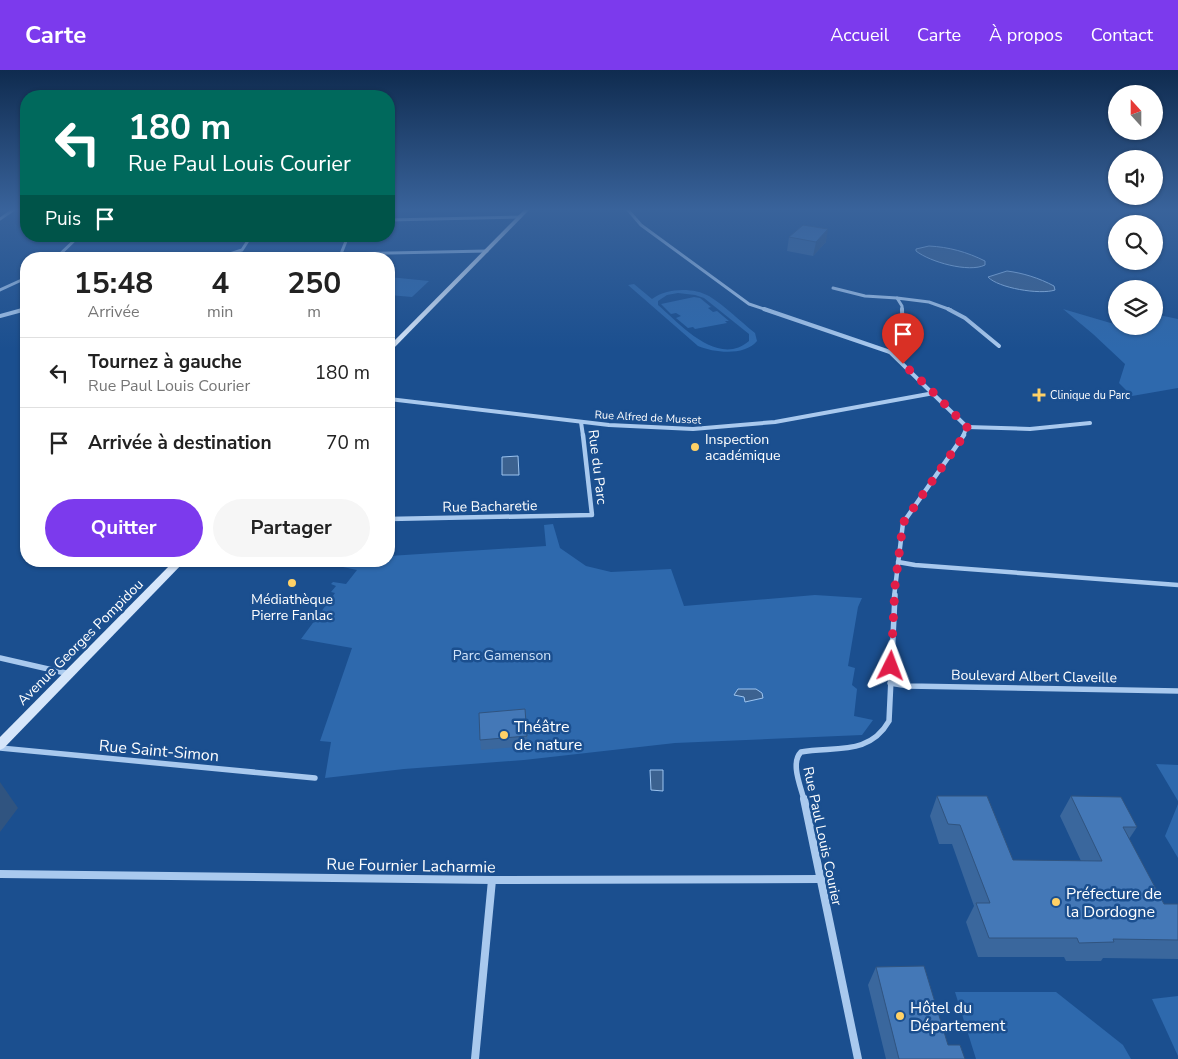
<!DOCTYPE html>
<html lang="fr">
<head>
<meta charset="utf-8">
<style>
	body { margin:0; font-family:"Nunito Sans",sans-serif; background:#f6f6f6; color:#222; height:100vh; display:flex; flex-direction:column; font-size:19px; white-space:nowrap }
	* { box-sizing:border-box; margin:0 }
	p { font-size:16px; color:#767676 }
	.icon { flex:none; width:28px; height:28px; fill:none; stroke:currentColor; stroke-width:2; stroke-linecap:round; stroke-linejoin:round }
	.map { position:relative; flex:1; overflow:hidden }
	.panel { position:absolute; left:20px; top:182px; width:375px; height:315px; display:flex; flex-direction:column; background:#fff; border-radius:20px; box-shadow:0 1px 4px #0004 }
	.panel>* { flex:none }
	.top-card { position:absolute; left:20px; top:20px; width:375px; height:152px; border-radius:20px; box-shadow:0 1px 4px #0004; background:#00695c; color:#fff; overflow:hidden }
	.needle { width:32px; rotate:339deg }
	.controls { position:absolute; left:1108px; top:15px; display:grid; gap:10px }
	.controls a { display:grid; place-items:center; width:55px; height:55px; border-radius:50%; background:#fff; box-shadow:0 1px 4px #0004; font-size:25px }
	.pin { position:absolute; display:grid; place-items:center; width:42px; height:42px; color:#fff; margin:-51px -21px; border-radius:50% 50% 50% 0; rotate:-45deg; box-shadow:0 0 5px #0007 }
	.pin .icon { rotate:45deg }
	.me { position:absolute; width:55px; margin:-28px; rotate:3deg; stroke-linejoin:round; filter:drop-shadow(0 0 4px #0008) }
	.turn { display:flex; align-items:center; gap:18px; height:105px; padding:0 25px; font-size:22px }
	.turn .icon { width:65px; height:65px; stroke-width:2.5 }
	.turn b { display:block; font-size:35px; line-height:42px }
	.then { display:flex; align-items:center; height:48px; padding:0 25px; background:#0003; gap:10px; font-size:19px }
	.eta { display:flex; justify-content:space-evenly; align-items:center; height:85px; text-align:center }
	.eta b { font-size:30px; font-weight:700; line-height:35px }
	.cta { display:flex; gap:10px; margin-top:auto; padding:10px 25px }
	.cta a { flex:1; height:58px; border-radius:30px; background:#7c3aed; color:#fff; font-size:20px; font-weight:700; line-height:58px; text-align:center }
	.cta a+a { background:#f6f6f6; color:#222 }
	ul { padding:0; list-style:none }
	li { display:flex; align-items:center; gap:15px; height:70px; padding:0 25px; border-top:1px solid #e0e0e0 }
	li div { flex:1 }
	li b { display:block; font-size:19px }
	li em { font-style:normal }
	header { display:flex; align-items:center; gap:30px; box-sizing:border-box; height:70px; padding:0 25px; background:#7c3aed; color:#fff }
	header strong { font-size:24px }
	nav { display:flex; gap:28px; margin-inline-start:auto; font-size:18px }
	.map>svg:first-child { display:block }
	.green { fill:#2e69ad; fill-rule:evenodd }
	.water { fill:#3c6290; stroke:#9cc4f0 }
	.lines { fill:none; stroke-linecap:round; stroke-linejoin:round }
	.minor-far4 { stroke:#a9c9ee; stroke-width:3 }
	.minor-far3 { stroke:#a9c9ee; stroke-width:4 }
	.minor-far2 { stroke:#a9c9ee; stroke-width:4.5 }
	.minor-far1 { stroke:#a9c9ee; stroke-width:5.5 }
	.minor { stroke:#a9c9ee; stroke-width:8 }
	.secondary { fill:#d6e6fa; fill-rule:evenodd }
	.wall { fill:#3a679d }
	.shaded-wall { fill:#305480 }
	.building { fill:#4478b7; stroke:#305480 }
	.route { stroke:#e11d48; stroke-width:9; stroke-dasharray:0 16.2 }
	.poi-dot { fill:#ffd166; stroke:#1b4f8f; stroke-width:2 }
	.labels { text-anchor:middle; stroke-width:5; stroke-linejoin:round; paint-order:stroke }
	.far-poi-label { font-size:11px; fill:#fff; stroke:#1b4f8f; text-anchor:start }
	.far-street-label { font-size:11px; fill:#fff; stroke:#1b4f8f }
	.poi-label { font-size:14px; fill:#fff; stroke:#1b4f8f; text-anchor:start }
	.street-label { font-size:14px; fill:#fff; stroke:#1b4f8f }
	.park-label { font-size:14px; fill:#cfe3fa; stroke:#1b4f8f }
	.near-poi-label { font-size:16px; fill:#fff; stroke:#1b4f8f; text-anchor:start }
	.near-street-label { font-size:16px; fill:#fff; stroke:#1b4f8f }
</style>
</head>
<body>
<header>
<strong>Carte</strong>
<nav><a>Accueil</a><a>Carte</a><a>À propos</a><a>Contact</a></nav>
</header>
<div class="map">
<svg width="1178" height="989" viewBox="0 0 1178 989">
	<rect width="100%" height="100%" fill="#1b4f8f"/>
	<g class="green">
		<path d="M 389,207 L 429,211 L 412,227 L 389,225 Z"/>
		<path d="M 634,214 L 652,229 C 666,218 693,217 709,226 C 725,236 740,251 755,263 L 757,271 C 745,286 715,283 698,276 L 628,215 ZM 678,223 L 695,225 L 704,228 L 749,264 L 749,271 C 718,298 679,253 658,235 L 658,231 L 667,225 Z"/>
		<path d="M 694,227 L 700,228 L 711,237 L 708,238 L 713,242 L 717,241 L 729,251 L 725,251 L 727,253 L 695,259 L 693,257 L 688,258 L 676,248 L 681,246 L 676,243 L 671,244 L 661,234 Z"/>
		<path d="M 1110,228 L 1116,231 L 1116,256 L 1154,256 L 1154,244 L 1178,249 L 1178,318 L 1132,326 L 1119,313 L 1125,294 L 1093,264 L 1063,239 L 1114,254 Z"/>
		<path d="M 553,454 L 560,478 L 586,496 L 611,502 L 671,499 L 684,536 L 815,525 L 862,528 L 858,537 L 848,596 L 855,598 L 852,615 L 857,619 L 854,646 L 873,650 L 862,665 L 675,673 L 524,690 L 404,699 L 325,708 L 331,672 L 320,671 L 352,578 L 301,569 L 335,523 L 331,522 L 336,516 L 331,514 L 333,512 L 346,514 L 357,500 L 343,497 L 348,491 L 389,491 L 389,486 L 546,476 L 544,455 Z"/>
		<path d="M 1156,694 L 1178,695 L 1178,731 Z"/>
		<path d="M 1178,734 L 1178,788 L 1165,766 Z"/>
		<path d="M 955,922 L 1056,922 L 1123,975 L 1131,989 L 976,989 Z"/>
		<path d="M 1178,926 L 1178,986 L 1152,929 Z"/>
	</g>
	<g class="water">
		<path d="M 929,176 C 949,177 967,182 985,191 L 985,195 C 969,203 930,192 916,181 L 916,179 Z"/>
		<path d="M 1007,201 C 1023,203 1039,208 1054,216 L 1055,220 C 1040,225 998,218 988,207 Z"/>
		<path d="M 518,386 L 519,405 L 502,405 L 502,387 Z"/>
		<path d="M 738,619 L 756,619 L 762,623 L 763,628 L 745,632 L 744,627 L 734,625 Z"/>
		<path d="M 650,700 L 663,700 L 663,721 L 651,720 Z"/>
	</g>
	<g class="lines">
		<g class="minor-far4">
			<path d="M 628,140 L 641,155 L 749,234 L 767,240"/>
			<path d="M 0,149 L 13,140"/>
			<path d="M 389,150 L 520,147"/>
			<path d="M 341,184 L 487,181"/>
			<path d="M 55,189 L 79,166"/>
			<path d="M 214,189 L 242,180 L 251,166"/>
			<path d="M 339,189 L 348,166"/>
			<path d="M 833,218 L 865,226 L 897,228"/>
			<path d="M 0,220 L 26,208"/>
			<path d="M 22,240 L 26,239"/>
			<path d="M 902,240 L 902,236 L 897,228 L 929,232 L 951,240"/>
		</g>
		<g class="minor-far3">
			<path d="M 764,239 L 890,282 L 967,357 L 963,366"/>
			<path d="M 948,239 L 965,248 L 999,276"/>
			<path d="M 0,246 L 26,239"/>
			<path d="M 890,282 C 907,279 902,252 902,239"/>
			<path d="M 389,329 L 609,355 L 693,359 L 775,352 L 934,323"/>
			<path d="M 581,352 L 583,366"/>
			<path d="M 967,357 L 1030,359 L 1090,353"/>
		</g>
		<g class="minor-far2">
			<path d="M 389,449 L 592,445 L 583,365"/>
			<path d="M 898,492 L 915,495 L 1178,515"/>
			<path d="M 894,527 L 903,453 L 964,365"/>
		</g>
		<g class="minor-far1">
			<path d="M 0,588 L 70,604"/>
			<path d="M 890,613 L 908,616 L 1178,621"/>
			<path d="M 0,678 L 315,708"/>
			<path d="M 804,730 C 801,717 790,693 801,682 C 835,676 869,686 889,651 L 895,525"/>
		</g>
		<g class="minor">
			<path d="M 804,729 L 858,989"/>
			<path d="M 0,804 L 492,810 L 821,809"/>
			<path d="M 475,989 L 492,810"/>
		</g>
		<g class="secondary">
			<path d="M 524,140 L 529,140 L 391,281 L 389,282 L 389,276 Z"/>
			<path d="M 174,491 L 185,491 L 4,678 L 0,680 L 0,667 Z"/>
		</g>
	</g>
	<g class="wall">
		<path d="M 789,167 L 826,172 L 813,186 L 787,181 Z"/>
		<path d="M 525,639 L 528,676 L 481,680 L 480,670 Z"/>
		<path d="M 937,726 L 1013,790 L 1081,791 L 1060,746 L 1071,726 L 1137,757 L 1129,769 L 1164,834 L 1178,834 L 1178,889 L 1103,888 L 1101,891 L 1066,891 L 1064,887 L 978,887 L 966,852 L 974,836 L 952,774 L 939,774 L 930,746 Z"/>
		<path d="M 876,897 L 948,975 L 965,989 L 886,989 L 868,915 Z"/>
	</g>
	<g class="shaded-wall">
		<path d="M 828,159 L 826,172 L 813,186 L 816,172 Z"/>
		<path d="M 0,712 L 18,738 L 0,762 Z"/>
	</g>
	<g class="building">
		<path d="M 803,155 L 828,159 L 816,172 L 789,167 Z"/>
		<path d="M 525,639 L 527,666 L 480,670 L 479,643 Z"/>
		<path d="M 937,726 L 987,726 L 1013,790 L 1102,791 L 1071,726 L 1121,727 L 1137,757 L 1123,757 L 1164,834 L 1178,834 L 1178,870 L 1113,869 L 1114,872 L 1079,873 L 1077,868 L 989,868 L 976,833 L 990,833 L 960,755 L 948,754 Z"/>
		<path d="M 924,896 L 948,975 L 960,975 L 965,989 L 899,989 L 876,897 Z"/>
	</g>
	<linearGradient id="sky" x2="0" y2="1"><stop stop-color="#0f2b4f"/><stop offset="0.5" stop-color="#39639b"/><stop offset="1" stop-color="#39639b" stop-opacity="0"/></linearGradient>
	<rect width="1178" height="279" fill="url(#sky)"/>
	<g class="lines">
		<path class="route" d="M 891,596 L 895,516 L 903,453 L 965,364 L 967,357 L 928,317 L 903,294"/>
	</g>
	<g class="poi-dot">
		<path d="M1036.5 317.5h5v5h5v5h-5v5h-5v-5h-5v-5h5z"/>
		<circle cx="695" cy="377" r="5"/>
		<circle cx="292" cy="513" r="5"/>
		<circle cx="504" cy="665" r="5"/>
		<circle cx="1056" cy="832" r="5"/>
		<circle cx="900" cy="946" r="5"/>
	</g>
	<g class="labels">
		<g class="far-poi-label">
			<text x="1050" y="329">Clinique du Parc</text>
		</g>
		<g class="far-street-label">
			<text transform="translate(648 347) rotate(3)" y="4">Rue Alfred de Musset</text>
		</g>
		<g class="poi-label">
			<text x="705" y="374">Inspection<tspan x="705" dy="16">académique</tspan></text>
			<text x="292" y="534" text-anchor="middle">Médiathèque<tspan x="292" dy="16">Pierre Fanlac</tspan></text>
		</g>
		<g class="street-label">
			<text transform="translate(598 397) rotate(83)" y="5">Rue du Parc</text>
			<text transform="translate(490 436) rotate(-1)" y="5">Rue Bacharetie</text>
			<text transform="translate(80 572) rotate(-45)" y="5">Avenue Georges Pompidou</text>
			<text transform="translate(1034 606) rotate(1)" y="5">Boulevard Albert Claveille</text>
			<text transform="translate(823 766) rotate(78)" y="5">Rue Paul Louis Courier</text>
		</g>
		<g class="park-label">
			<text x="502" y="590">Parc Gamenson</text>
		</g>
		<g class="near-poi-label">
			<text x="514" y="662">Théâtre<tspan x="514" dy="18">de nature</tspan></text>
			<text x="1066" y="829">Préfecture de<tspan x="1066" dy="18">la Dordogne</tspan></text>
			<text x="910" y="943">Hôtel du<tspan x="910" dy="18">Département</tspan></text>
		</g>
		<g class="near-street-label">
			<text transform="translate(159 680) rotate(5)" y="6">Rue Saint-Simon</text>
			<text transform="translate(411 795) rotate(1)" y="6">Rue Fournier Lacharmie</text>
		</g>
	</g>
</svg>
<div class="controls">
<a><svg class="needle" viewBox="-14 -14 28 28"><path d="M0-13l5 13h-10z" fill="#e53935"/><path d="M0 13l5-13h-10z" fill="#767676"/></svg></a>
<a><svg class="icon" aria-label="sound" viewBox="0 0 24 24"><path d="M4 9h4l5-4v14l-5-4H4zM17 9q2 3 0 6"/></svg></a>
<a><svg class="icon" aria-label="search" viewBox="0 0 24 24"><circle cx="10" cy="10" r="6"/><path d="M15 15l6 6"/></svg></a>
<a><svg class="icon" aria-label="layers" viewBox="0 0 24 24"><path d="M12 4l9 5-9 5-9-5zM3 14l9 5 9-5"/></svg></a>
</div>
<div class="pin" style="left:903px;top:294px;background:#d93025"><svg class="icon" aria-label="arrive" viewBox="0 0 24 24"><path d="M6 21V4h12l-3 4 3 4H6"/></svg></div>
<svg class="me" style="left:891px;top:596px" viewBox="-20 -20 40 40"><path d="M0-17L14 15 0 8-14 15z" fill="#e11d48" stroke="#fff" stroke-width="4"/></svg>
<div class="top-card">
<div class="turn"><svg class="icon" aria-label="left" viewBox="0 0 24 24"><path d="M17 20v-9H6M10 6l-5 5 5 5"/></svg><div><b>180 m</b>Rue Paul Louis Courier</div></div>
<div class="then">Puis<svg class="icon" aria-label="arrive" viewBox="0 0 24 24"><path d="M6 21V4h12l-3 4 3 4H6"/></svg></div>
</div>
<section class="panel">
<div class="eta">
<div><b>15:48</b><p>Arrivée</p></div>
<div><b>4</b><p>min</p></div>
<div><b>250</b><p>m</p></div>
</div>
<ul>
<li><svg class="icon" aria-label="left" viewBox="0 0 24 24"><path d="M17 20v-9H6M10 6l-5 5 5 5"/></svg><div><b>Tournez à gauche</b><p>Rue Paul Louis Courier</p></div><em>180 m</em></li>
<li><svg class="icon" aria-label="arrive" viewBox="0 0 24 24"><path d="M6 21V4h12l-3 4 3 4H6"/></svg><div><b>Arrivée à destination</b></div><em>70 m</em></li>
</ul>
<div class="cta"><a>Quitter</a><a>Partager</a></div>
</section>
</div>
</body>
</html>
